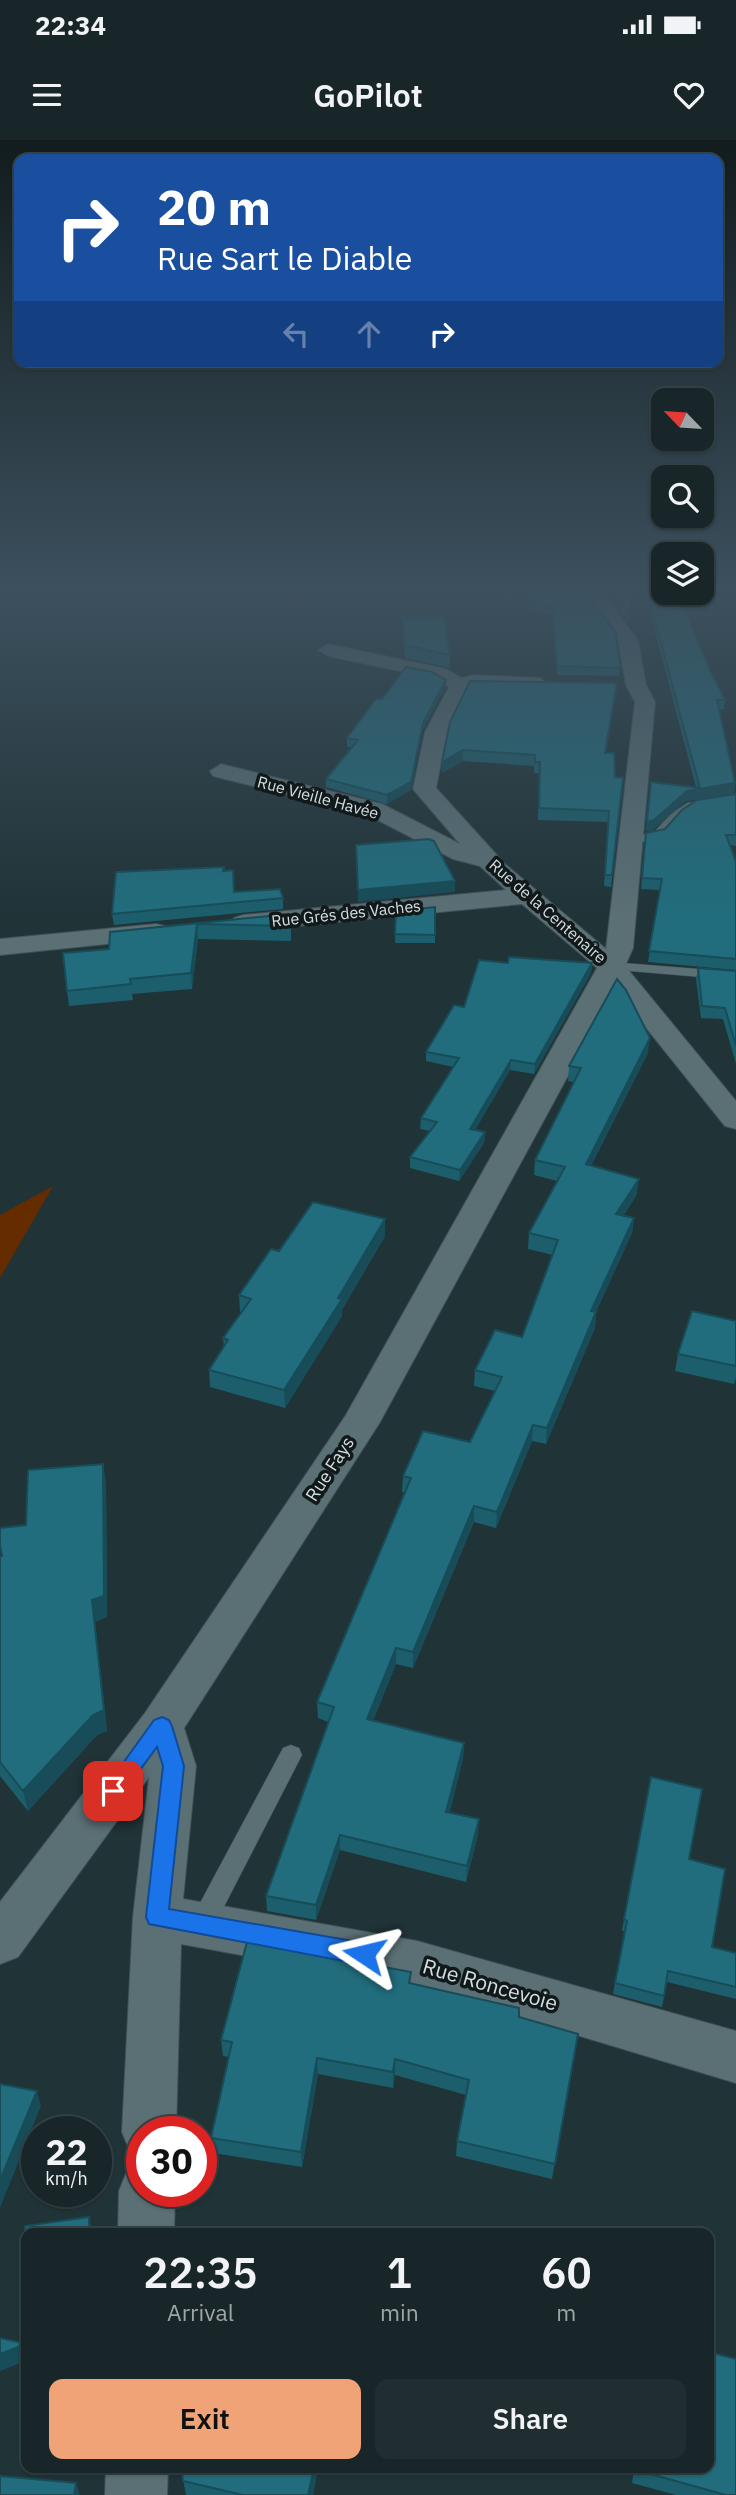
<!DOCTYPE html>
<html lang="en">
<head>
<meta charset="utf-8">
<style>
	body { margin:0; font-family:"IBM Plex Sans",sans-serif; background:#212e31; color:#f1f3f6; height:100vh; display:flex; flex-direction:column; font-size:26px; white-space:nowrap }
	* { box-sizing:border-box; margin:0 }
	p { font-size:23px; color:#9fa5a8 }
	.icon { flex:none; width:38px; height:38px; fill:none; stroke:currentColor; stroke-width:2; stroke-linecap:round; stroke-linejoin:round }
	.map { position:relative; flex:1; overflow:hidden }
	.drawer { position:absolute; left:21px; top:2088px; width:693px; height:245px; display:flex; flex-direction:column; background:#182629; border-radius:14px; box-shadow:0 2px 5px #0004,0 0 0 2px #364346 }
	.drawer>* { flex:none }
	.guide { position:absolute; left:14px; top:14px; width:709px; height:214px; border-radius:14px; box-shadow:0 2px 5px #0004,0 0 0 2px #364346; background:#1a4fa0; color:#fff; overflow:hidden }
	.needle { width:46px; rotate:295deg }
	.tools { position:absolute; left:651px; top:248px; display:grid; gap:14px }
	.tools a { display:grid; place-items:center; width:63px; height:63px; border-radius:14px; background:#182629; box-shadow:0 2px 5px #0004,0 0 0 2px #364346; font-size:35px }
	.speed { position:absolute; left:21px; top:1976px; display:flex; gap:14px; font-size:35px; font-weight:700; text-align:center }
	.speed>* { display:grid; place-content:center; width:91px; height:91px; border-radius:50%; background:#182629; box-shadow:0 2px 5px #0004,0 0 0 2px #364346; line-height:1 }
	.speed small { font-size:18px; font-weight:400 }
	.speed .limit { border:10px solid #d22; background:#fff; color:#111 }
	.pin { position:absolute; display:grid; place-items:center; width:60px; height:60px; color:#fff; margin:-30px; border-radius:14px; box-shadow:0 4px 10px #0006 }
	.me { position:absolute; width:77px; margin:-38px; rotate:280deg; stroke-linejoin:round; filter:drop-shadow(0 0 5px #0008) }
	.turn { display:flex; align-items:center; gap:24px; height:147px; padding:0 28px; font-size:32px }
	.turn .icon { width:91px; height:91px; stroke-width:2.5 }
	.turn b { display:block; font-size:49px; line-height:60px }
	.lanes { display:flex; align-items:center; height:66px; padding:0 28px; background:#0003; justify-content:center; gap:35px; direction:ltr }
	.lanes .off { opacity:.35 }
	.eta { display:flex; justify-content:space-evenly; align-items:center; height:119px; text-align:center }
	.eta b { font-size:42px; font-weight:600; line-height:49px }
	.primary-button { display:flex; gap:14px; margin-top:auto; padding:14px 28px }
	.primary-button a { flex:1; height:80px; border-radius:14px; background:#efa376; color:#111; font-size:28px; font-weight:600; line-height:80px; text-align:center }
	.primary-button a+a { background:#212e31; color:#f1f3f6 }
	.status { display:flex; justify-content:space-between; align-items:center; height:49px; padding:0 35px; background:#182629; direction:ltr }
	.status svg { height:19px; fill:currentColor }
	header { display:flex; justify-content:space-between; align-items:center; height:91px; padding:0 28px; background:#182629; font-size:32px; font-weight:600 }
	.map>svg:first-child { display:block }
	.green { fill:#652c00 }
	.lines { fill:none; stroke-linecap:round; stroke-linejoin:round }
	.lane-casing { stroke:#415156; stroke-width:1 }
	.street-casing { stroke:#415156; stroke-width:2 }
	.lane { fill:#5b7075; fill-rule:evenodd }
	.street { fill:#5b7075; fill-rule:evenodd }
	.wall { fill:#1c5e6c }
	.shaded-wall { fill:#174c58 }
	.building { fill:#216d7d; stroke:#174c58; stroke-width:2 }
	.route { fill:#1a73e8; stroke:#114b97; stroke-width:2 }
	.labels { text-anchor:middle; stroke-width:7; stroke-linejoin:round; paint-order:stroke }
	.far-street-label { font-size:16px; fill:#d4dfe2; stroke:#11191b }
	.street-label { font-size:18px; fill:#d4dfe2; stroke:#11191b }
	.near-street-label { font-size:21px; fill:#d4dfe2; stroke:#11191b }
</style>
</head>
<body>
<div class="status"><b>22:34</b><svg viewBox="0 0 49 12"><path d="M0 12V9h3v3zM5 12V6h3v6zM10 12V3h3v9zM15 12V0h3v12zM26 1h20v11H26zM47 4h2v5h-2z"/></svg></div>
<header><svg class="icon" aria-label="menu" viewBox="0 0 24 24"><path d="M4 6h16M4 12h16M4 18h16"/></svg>GoPilot<svg class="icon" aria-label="heart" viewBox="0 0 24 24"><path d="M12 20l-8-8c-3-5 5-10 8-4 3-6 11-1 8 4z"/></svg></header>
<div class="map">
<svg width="736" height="2355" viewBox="0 0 736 2355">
	<rect width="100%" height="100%" fill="#203337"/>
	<g class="green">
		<path d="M 165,447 L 329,447 L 309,464 Z"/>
		<path d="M 53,1046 L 0,1138 L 0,1075 Z"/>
	</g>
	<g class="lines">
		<g class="lane-casing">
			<g id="lane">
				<path d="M 736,655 L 736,661 L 695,668 L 679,678 L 662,698 L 630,704 L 624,700 L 654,692 L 671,674 L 687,663 Z"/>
				<path d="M 611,822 L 736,832 L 736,840 L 606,829 L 606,823 Z"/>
				<path d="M 291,1605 L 299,1608 L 302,1615 L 211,1792 L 202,1795 L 193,1792 L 190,1784 L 193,1776 L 283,1608 Z"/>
			</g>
		</g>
		<g class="street-casing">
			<g id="street">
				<path d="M 579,447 L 598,447 L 638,500 L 646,545 L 655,562 L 633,808 L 625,826 L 736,961 L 736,989 L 725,986 L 615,849 L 380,1282 L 184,1588 L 196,1626 L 183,1759 L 417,1801 L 736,1891 L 736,1943 L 417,1847 L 181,1804 L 176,1992 L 142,1992 L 142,2016 L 130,2011 L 122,1992 L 133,1777 L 149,1637 L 18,1817 L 0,1824 L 0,1762 L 145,1573 L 346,1275 L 597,828 L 522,764 L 243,791 L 234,788 L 230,783 L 234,778 L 243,775 L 506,750 L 480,726 L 453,719 L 366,674 L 213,636 L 210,631 L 221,624 L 382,664 L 460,704 L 413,649 L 425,592 L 449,547 L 433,538 L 328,516 L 318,510 L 328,504 L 446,529 L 462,538 L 473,535 L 541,538 L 544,542 L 541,546 L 534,548 L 468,549 L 447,592 L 436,648 L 505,724 L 606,809 L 635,562 L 626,545 L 618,500 Z"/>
				<path d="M 156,784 L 165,786 L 169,792 L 165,798 L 0,815 L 0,799 Z"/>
				<path d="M 142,2026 L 142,2051 L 175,2051 L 174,2093 L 118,2093 L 119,2051 L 127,2031 Z"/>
				<path d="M 106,2328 L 168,2328 L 167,2355 L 105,2355 Z"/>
			</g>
		</g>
		<use href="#lane" class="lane"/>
		<use href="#street" class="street"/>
	</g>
	<g class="wall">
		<path d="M 517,447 L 583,447 L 620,528 L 619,536 L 557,535 L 551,474 L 537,475 Z"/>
		<path d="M 602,447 L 634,447 L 628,482 Z"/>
		<path d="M 643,447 L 663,447 L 725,560 L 724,569 L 719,569 L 735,643 L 734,653 L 686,661 L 653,690 L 646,691 L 651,642 L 696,647 Z"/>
		<path d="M 402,477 L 450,515 L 450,528 L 405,518 L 402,490 Z"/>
		<path d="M 446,540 L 445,548 L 422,591 L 411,650 L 387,664 L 326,647 L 326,639 L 352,607 L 347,607 L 347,598 L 382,559 Z"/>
		<path d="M 617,543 L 606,613 L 615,637 L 623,638 L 611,747 L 604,746 L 608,682 L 538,680 L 539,633 L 534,633 L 534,626 L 463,621 L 442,633 L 442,622 L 450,582 Z"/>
		<path d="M 736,654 L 736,706 L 730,705 L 736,722 L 736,830 L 648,822 L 660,750 L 641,749 L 646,693 L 665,689 Z"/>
		<path d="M 224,731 L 234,752 L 283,758 L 283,769 L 114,785 L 112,774 Z"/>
		<path d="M 435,767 L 435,803 L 395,803 L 396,771 Z"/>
		<path d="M 288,774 L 291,786 L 291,801 L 198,799 L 192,849 L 132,854 L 133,860 L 69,866 L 67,851 L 109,809 L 110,792 Z"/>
		<path d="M 508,823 L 592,823 L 591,833 L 534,934 L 510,930 L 475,990 L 485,992 L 484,1003 L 459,1041 L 410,1028 L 410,1017 L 430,991 L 420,989 L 421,978 L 453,927 L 426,921 L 426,912 L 464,867 Z"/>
		<path d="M 698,828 L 736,831 L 736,924 L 723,879 L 701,878 L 696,839 Z"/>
		<path d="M 648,913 L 591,1026 L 637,1054 L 624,1075 L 634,1078 L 632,1093 L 596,1172 L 595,1188 L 546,1304 L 532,1301 L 496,1388 L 474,1382 L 413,1528 L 396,1524 L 373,1581 L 464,1603 L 463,1619 L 449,1672 L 478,1695 L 466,1742 L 340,1710 L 316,1780 L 267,1771 L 266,1756 L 328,1582 L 318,1578 L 317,1562 L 405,1353 L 402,1352 L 403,1336 L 470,1302 L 495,1251 L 474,1246 L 475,1230 L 522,1197 L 553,1115 L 528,1109 L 529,1093 L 557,1041 L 534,1035 L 535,1020 L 574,942 L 568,941 L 569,926 Z"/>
		<path d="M 385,1096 L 342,1170 L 342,1176 L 285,1268 L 210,1247 L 209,1230 L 224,1208 L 223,1198 L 241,1173 L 240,1172 L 239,1155 L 279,1111 Z"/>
		<path d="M 736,1181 L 736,1238 L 734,1244 L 675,1231 L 678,1214 Z"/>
		<path d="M 103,1324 L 106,1345 L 107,1477 L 95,1482 L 107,1591 L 97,1595 L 28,1671 L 0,1636 L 0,1416 L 2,1416 L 26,1385 Z"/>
		<path d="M 651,1637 L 689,1719 L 712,1807 L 736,1813 L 736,1859 L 667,1842 L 662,1867 L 613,1854 L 624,1792 L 622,1790 Z"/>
		<path d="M 411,1832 L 410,1844 L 519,1877 L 578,1894 L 552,2039 L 456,2016 L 457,2001 L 466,1955 L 395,1935 L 393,1948 L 318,1934 L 302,2027 L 213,2013 L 211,1998 L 229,1917 L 223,1916 L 221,1900 Z"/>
		<path d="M 181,2328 L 318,2328 L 313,2355 L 186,2355 Z"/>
		<path d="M 634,2328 L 709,2328 L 736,2355 L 676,2355 L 632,2343 Z"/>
	</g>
	<g class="shaded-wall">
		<path d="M 446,540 L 445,548 L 422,591 L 411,650 L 387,664 L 387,655 L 423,583 Z"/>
		<path d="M 617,543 L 616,553 L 604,624 L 605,613 Z"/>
		<path d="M 463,610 L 463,621 L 442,633 L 442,622 Z"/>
		<path d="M 735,643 L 734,653 L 686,661 L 653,690 L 646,691 L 647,682 L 687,651 Z"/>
		<path d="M 455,741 L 455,752 L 358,762 L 358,750 Z"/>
		<path d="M 197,784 L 198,799 L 192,849 L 191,833 Z"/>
		<path d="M 592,823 L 591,833 L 534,934 L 535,924 Z"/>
		<path d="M 650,898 L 648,913 L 584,1040 L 586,1024 Z"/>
		<path d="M 511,920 L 510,930 L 469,999 L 470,989 Z"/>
		<path d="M 485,992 L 484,1003 L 459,1041 L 460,1030 Z"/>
		<path d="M 639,1039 L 637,1054 L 615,1089 L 616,1074 Z"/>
		<path d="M 634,1078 L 632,1093 L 589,1187 L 591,1171 Z"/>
		<path d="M 385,1079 L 385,1096 L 342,1170 L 342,1176 L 285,1268 L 284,1250 Z"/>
		<path d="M 596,1172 L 595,1188 L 546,1304 L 547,1288 Z"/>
		<path d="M 533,1285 L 532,1301 L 496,1388 L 497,1372 Z"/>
		<path d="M 103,1324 L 106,1345 L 107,1477 L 95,1482 L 107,1591 L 97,1595 L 28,1671 L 23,1651 L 92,1460 Z"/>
		<path d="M 474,1366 L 474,1382 L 413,1528 L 413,1512 Z"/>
		<path d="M 396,1508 L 396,1524 L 367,1595 L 367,1579 Z"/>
		<path d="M 464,1603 L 463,1619 L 446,1688 L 446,1672 Z"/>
		<path d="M 479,1679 L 478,1695 L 466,1742 L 467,1726 Z"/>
		<path d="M 340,1695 L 340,1710 L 316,1780 L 316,1765 Z"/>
		<path d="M 317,1918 L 318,1934 L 302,2027 L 301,2012 Z"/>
		<path d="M 395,1919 L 395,1935 L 393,1948 L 393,1932 Z"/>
		<path d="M 37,1951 L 41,1966 L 0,2068 L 0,2040 Z"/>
		<path d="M 89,2077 L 93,2093 L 89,2093 Z"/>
		<path d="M 26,2204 L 26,2221 L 0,2231 L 0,2214 Z"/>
		<path d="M 314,2328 L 318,2328 L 313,2355 L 308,2355 Z"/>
		<path d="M 76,2343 L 80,2355 L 74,2355 Z"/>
	</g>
	<g class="building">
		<path d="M 523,447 L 583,447 L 616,493 L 620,528 L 557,526 L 552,466 L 537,467 Z"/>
		<path d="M 608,447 L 633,447 L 629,474 Z"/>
		<path d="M 646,447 L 663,447 L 663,453 L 672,453 L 689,479 L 710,531 L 725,560 L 717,560 L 735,643 L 687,651 L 654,680 L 647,682 L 651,642 L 700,648 Z"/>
		<path d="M 402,477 L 444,477 L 450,515 L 405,505 Z"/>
		<path d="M 406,527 L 432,532 L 446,540 L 423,583 L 411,642 L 387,655 L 326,639 L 358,600 L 347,598 L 376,559 L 382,559 Z"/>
		<path d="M 470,541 L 617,543 L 605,613 L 614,613 L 615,637 L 623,638 L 612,735 L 605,735 L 609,671 L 539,668 L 540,622 L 535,622 L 535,615 L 463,610 L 442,622 L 450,582 Z"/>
		<path d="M 736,654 L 736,695 L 726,695 L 736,722 L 736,819 L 649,811 L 662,739 L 642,738 L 646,693 L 665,689 L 682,670 L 697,660 Z"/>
		<path d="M 429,699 L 434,701 L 455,741 L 358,750 L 356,705 Z"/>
		<path d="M 224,727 L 223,731 L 233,730 L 234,752 L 280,749 L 283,758 L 112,774 L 116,732 Z"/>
		<path d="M 435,767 L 435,795 L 395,794 L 396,771 Z"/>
		<path d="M 288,774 L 291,786 L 197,784 L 191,833 L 130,839 L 131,844 L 67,851 L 63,813 L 109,809 L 110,792 Z"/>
		<path d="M 509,817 L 592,823 L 535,924 L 511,920 L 470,989 L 485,992 L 460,1030 L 410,1017 L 437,982 L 421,978 L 459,918 L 426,912 L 454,865 L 464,867 L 479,820 L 508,823 Z"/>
		<path d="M 698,828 L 736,831 L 736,906 L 725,868 L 702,866 Z"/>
		<path d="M 617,839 L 626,850 L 650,898 L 586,1024 L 639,1039 L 616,1074 L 634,1078 L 591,1171 L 596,1172 L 547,1288 L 533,1285 L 497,1372 L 474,1366 L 413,1512 L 396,1508 L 367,1579 L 464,1603 L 446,1672 L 479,1679 L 467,1726 L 340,1695 L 316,1765 L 266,1756 L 334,1567 L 317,1562 L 411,1338 L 403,1336 L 423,1291 L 470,1302 L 502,1237 L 475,1230 L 495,1190 L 522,1197 L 558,1100 L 529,1093 L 565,1027 L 535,1020 L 581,928 L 569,926 Z"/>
		<path d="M 313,1062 L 385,1079 L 338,1158 L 342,1159 L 284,1250 L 209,1230 L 228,1200 L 223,1198 L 251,1159 L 239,1155 L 271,1109 L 279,1111 Z"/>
		<path d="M 692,1171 L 736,1181 L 736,1226 L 678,1214 Z"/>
		<path d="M 103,1324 L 104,1456 L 92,1460 L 104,1570 L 93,1575 L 23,1651 L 0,1622 L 0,1416 L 2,1416 L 0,1405 L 0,1388 L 26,1385 L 28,1330 Z"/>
		<path d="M 651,1637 L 702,1649 L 689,1719 L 725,1729 L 712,1807 L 736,1813 L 736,1847 L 668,1831 L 664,1856 L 615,1843 L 627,1781 L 624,1779 Z"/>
		<path d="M 247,1802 L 411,1832 L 409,1843 L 519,1868 L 519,1877 L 578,1894 L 555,2024 L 457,2001 L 469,1940 L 395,1919 L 393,1932 L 317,1918 L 301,2012 L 211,1998 L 232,1902 L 221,1900 Z"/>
		<path d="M 0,1944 L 37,1951 L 0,2040 Z"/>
		<path d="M 89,2077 L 89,2093 L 26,2093 L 26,2204 L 0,2214 L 0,2198 L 23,2203 L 25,2086 Z"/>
		<path d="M 709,2212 L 736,2219 L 736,2355 L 726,2355 L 636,2330 L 636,2328 L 709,2328 Z"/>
		<path d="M 181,2328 L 314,2328 L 308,2355 L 243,2355 L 183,2341 Z"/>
		<path d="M 0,2336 L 76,2343 L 74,2355 L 0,2355 Z"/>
	</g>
	<linearGradient id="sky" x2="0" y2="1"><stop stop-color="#121c1e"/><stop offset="0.58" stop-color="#3c505e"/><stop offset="1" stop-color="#3c505e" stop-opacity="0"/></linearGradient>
	<rect width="736" height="777" fill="url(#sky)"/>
	<path class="route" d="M 162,1577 L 169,1580 L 172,1586 L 184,1626 L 169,1769 L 364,1803 L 372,1807 L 375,1814 L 372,1822 L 364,1825 L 149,1784 L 146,1777 L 163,1626 L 157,1607 L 120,1657 L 113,1660 L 106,1657 L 103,1651 L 154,1580 Z"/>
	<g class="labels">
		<g class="far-street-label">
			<text transform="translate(318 657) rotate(15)" y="6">Rue Vieille Havée</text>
			<text transform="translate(548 771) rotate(41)" y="6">Rue de la Centenaire</text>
			<text transform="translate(346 773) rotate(-6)" y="6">Rue Grés des Vaches</text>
		</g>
		<g class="street-label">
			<text transform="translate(330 1329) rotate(-57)" y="6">Rue Fays</text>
		</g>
		<g class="near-street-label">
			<text transform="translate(490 1845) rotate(16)" y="7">Rue Roncevoie</text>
		</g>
	</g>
</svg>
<div class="tools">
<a><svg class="needle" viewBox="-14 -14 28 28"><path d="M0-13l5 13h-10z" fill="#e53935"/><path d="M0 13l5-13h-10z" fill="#9fa5a8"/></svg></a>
<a><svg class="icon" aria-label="search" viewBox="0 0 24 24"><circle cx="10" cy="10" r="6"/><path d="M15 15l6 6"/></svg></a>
<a><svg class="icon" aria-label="layers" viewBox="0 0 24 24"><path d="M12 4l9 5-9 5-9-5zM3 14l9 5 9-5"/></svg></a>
</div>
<div class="speed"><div>22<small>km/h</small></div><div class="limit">30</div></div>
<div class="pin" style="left:113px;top:1651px;background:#d93025"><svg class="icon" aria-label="arrive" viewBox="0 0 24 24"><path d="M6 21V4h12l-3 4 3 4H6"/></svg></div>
<svg class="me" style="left:364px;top:1814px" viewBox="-20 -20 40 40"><path d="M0-17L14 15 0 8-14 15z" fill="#1a73e8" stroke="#fff" stroke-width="4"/></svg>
<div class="guide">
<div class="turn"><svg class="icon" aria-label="right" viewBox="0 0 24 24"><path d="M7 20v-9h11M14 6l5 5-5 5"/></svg><div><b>20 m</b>Rue Sart le Diable</div></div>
<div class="lanes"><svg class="icon off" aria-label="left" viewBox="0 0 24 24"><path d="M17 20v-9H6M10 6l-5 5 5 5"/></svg><svg class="icon off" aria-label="ahead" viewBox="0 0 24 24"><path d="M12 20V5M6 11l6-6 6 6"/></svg><svg class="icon" aria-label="right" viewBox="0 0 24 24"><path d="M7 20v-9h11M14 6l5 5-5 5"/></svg></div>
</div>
<section class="drawer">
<div class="eta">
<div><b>22:35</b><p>Arrival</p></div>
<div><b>1</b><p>min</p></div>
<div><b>60</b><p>m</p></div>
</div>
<div class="primary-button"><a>Exit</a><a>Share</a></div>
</section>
</div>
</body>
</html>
